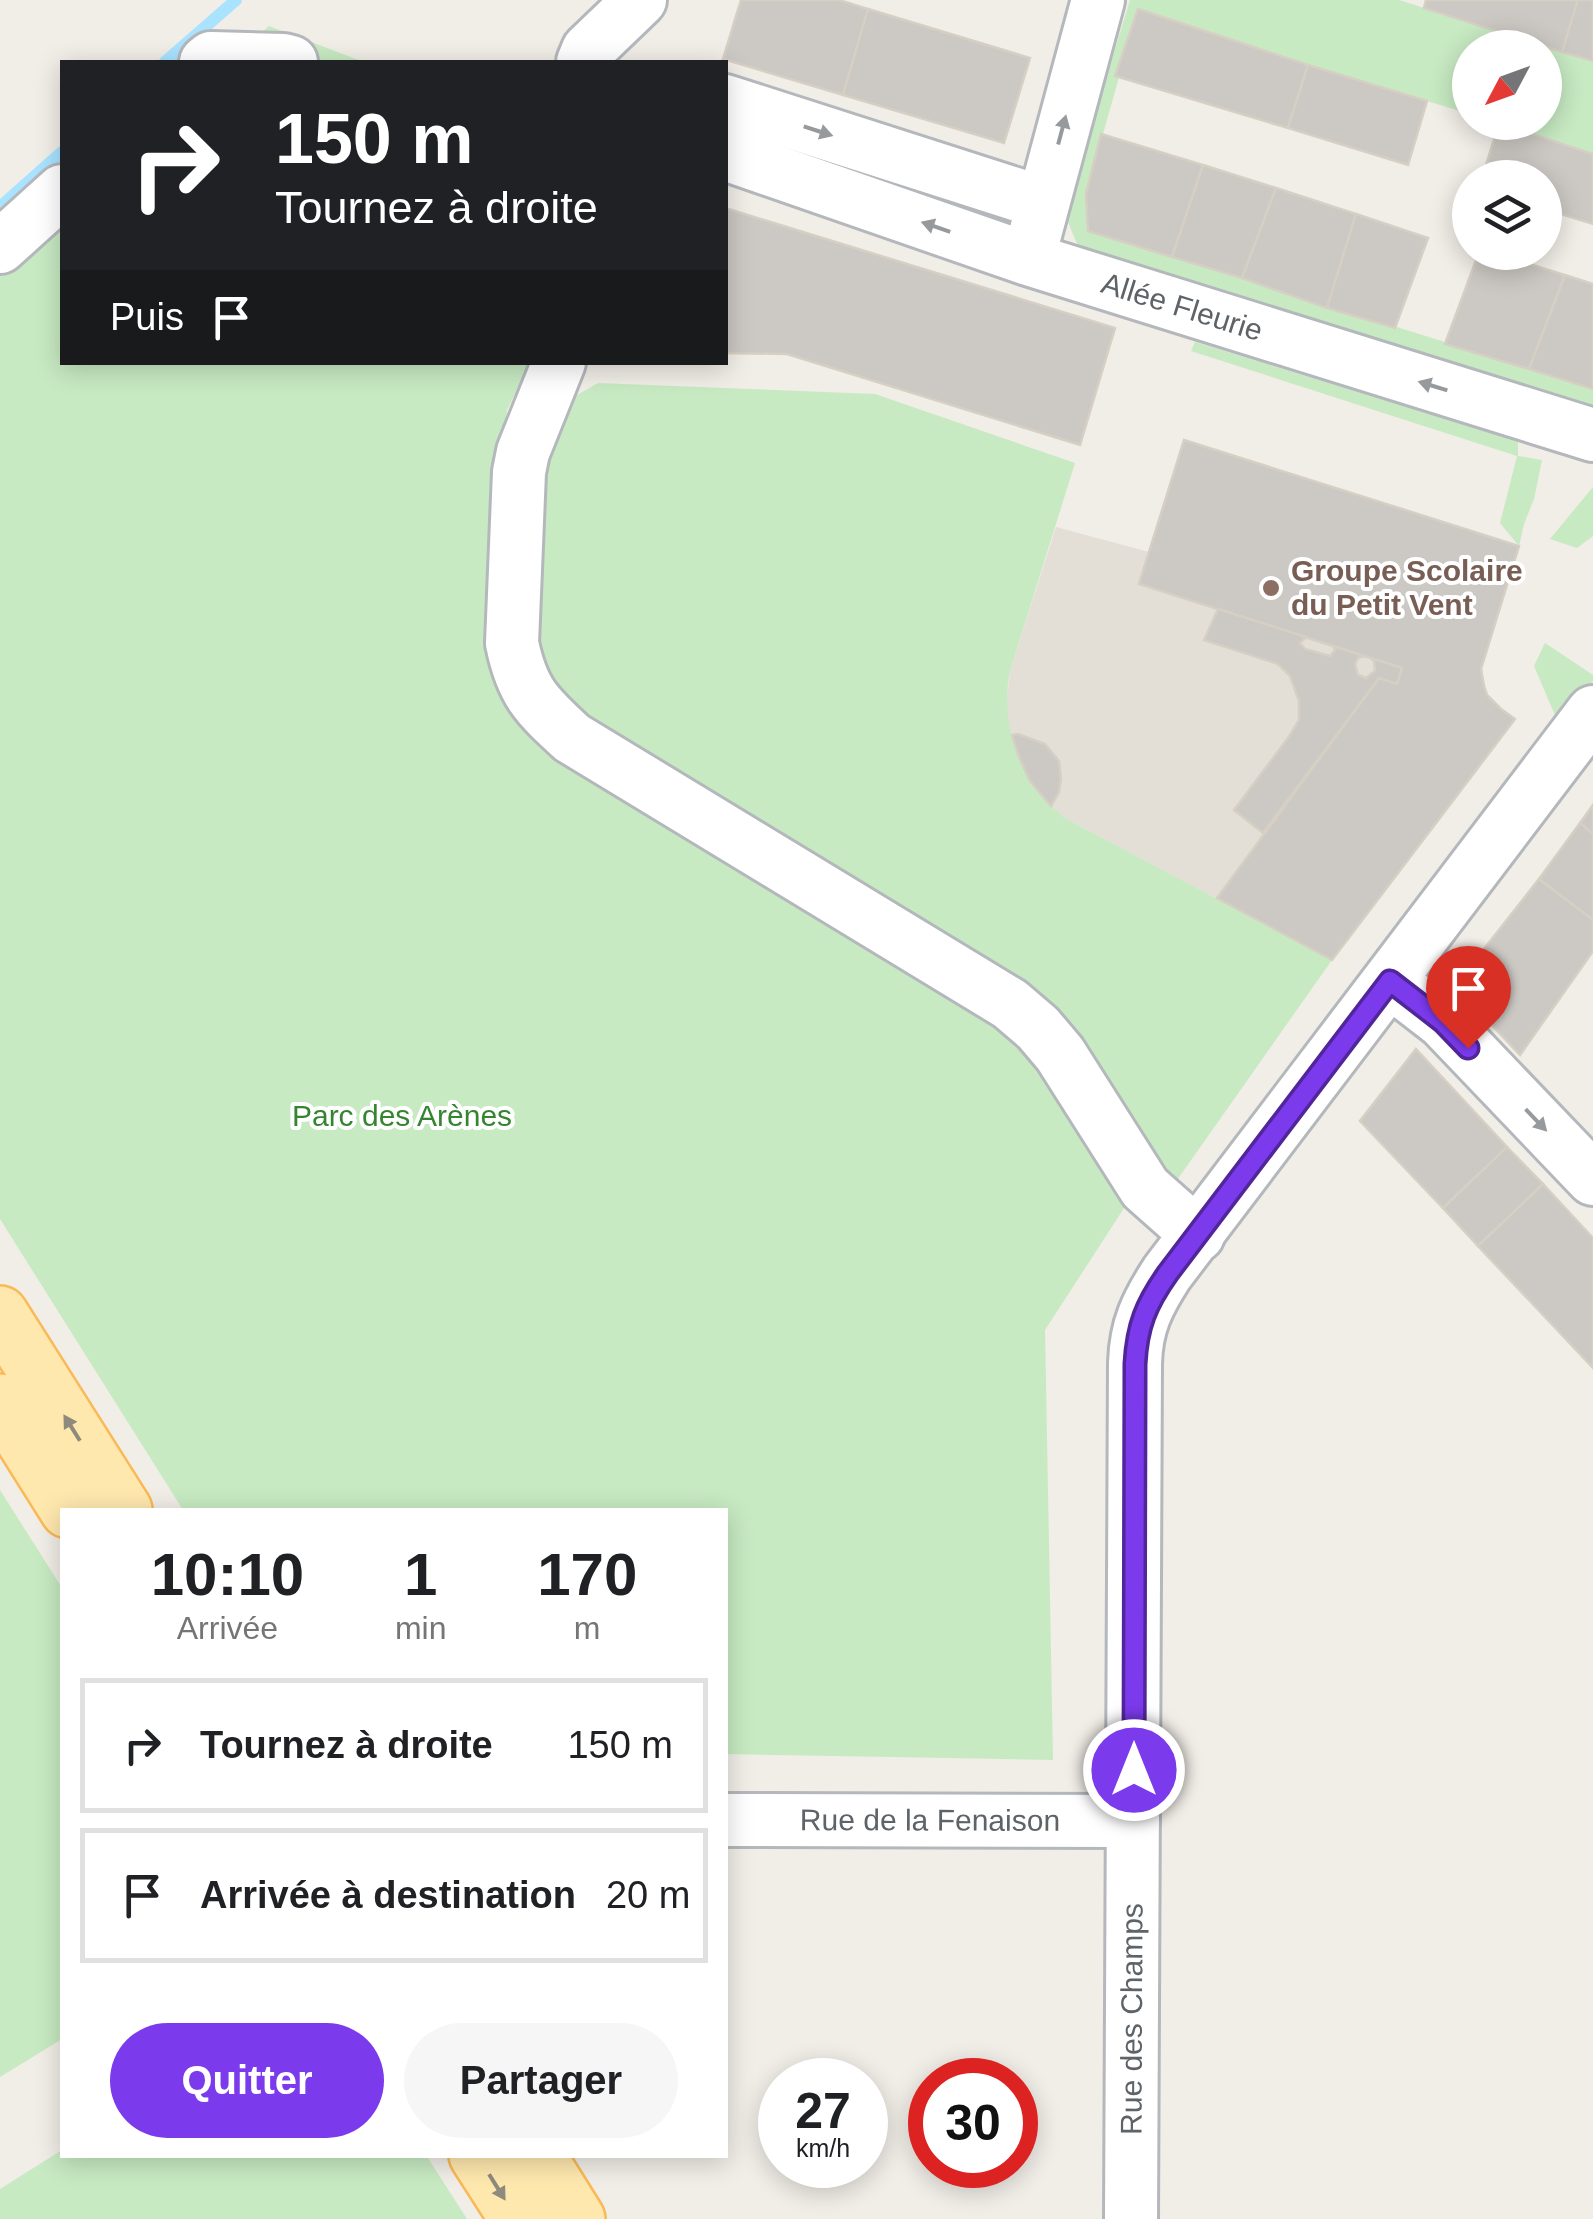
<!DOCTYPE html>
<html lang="fr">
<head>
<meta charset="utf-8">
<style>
	body { margin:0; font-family:Helvetica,sans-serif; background:#f6f6f6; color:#202124; height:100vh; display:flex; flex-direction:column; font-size:38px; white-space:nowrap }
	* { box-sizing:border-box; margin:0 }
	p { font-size:32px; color:#757577 }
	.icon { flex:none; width:55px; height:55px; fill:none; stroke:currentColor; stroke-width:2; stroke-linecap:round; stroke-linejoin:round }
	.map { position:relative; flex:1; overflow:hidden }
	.side { position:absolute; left:60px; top:1508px; width:668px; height:650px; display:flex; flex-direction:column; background:#fff; border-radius:0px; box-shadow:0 5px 25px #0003 }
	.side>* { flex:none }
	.guide { position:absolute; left:60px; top:60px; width:668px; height:305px; border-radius:0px; box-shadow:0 5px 25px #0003; background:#202124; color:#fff; overflow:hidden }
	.needle { width:65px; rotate:229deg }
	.controls { position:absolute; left:1452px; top:30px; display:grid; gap:20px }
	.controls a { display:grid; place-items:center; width:110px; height:110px; border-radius:50%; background:#fff; box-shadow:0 5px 25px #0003; font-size:50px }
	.speed { position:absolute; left:758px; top:2058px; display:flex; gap:20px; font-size:50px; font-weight:700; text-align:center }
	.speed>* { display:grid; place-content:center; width:130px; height:130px; border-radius:50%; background:#fff; box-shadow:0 5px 25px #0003; line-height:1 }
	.speed small { font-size:25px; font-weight:400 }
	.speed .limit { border:15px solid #d22; background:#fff; color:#111 }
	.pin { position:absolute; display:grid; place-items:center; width:85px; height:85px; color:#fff; margin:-102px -42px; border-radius:50% 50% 50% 0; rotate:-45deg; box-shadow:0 0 10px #0007 }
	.pin .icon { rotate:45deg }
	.me { position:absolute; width:110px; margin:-55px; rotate:0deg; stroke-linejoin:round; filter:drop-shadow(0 0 8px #0008) }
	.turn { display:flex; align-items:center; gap:35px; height:210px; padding:0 50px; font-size:45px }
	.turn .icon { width:130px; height:130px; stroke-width:2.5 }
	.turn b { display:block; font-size:70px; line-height:85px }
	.then { display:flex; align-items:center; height:95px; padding:0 50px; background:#0003; gap:20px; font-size:38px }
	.eta { display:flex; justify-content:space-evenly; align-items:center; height:170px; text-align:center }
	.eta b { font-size:60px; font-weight:600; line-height:70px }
	.cta { display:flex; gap:20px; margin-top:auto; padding:20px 50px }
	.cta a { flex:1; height:115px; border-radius:60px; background:#7c3aed; color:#fff; font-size:40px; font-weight:600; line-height:115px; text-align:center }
	.cta a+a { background:#f6f6f6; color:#202124 }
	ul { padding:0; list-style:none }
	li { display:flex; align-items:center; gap:30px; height:135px; margin:0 20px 15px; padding:0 30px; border:5px solid #e0e0e0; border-radius:0px }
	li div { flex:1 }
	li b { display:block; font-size:38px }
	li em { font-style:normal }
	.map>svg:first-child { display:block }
	.education { fill:#e3dfd7 }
	.green { fill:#c7eac2 }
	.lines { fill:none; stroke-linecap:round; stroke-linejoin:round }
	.stream { stroke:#a9e3ff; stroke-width:12 }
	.building { fill:#ccc8c3; stroke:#d6cfc4; stroke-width:2.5 }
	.minor-casing { stroke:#b4b8bc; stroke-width:58 }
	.major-casing { stroke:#fab956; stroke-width:60 }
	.minor { stroke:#fff; stroke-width:52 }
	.major { stroke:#ffe8ae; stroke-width:55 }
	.oneway { fill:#969a9d }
	.oneway2 { fill:#8e8b7d }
	.route-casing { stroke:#51269a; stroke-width:25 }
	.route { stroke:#7c3aed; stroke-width:18 }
	.education-dot { fill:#8d6e63; stroke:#fff; stroke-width:4 }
	.labels { text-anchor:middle; stroke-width:8; stroke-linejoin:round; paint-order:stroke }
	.street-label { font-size:30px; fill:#5e6368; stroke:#fff }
	.education-label { font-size:30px; font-weight:bold; fill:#785e54; stroke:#fff; text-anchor:start }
	.park-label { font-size:30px; fill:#358530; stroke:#fff }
</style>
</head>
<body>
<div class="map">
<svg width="1593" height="2219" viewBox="0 0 1593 2219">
	<rect width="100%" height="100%" fill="#f1ede7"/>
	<path class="education" d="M 1184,440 L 1519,546 L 1481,669 L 1484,686 L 1487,695 L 1501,709 L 1515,719 L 1332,960 L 1065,818 L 1051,806 L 1030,781 L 1009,728 L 1006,705 L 1010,671 L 1056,527 L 1149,552 Z"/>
	<g class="green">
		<path d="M 1130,0 L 1399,0 L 1593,61 L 1593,154 L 1497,123 L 1545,122 L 1545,48 L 1470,48 L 1470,114 L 1308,65 L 1138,10 L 1086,194 L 1088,231 L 1593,388 L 1593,413 L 1083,258 L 1068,222 L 1079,167 Z"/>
		<path d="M 269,26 L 364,62 L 229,62 Z"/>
		<path d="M 62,216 L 62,362 L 530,363 L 507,410 L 489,653 L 515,722 L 1021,1036 L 1126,1205 L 1045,1330 L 1053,1760 L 725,1754 L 725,1510 L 183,1510 L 0,1219 L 0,274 Z"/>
		<path d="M 1195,342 L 1518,441 L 1518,456 L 1542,460 L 1534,499 L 1524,524 L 1519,546 L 1500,523 L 1517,456 L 1191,351 Z"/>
		<path d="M 598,383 L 875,394 L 1075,463 L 1010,671 C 999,727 1021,782 1065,818 L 1332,960 L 1170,1190 L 1082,1047 L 567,710 L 533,658 L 542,454 L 567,401 Z"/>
		<path d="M 1593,487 L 1593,536 L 1577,548 L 1550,539 Z"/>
		<path d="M 1545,643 L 1593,675 L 1593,681 L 1560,727 L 1534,666 Z"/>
		<path d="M 0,1490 L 62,1588 L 62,2039 L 0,2077 Z"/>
		<path d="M 62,2150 L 62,2155 L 426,2155 L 467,2219 L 0,2219 L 0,2189 Z"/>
	</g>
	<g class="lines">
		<g class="stream">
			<path d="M 165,62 L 236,0"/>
			<path d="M 0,207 L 62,152"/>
		</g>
	</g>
	<g class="building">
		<path d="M 741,0 L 839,0 L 868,9 L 843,95 L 723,59 Z"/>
		<path d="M 1426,0 L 1578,0 L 1562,52 L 1424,8 Z"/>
		<path d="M 1578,0 L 1593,0 L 1593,61 L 1562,52 Z"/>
		<path d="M 868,9 L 1030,58 L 1004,143 L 843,95 Z"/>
		<path d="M 1138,9 L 1308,65 L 1288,128 L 1115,76 Z"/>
		<path d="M 1308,65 L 1427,101 L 1408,165 L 1288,128 Z"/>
		<path d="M 1499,123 L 1593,154 L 1593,224 L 1545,209 L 1545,178 L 1482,178 Z"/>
		<path d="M 1101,134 L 1203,165 L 1172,257 L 1088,231 L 1086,194 Z"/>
		<path d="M 1203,165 L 1276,188 L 1242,278 L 1172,257 Z"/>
		<path d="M 1276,188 L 1356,214 L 1327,308 L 1242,278 Z"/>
		<path d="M 725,208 L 1115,328 L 1080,445 L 787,354 L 725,353 Z"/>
		<path d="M 1356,214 L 1428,238 L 1395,328 L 1327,308 Z"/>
		<path d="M 1479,252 L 1490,252 L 1565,275 L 1529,369 L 1445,344 Z"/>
		<path d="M 1565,275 L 1593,284 L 1593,389 L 1529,369 Z"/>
		<path d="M 1184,440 L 1519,546 L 1481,669 L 1484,686 L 1487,695 L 1501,709 L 1515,719 L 1332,960 L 1217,898 L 1379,678 L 1397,684 L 1402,668 L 1139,584 Z"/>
		<path d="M 1218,609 L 1306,637 L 1300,643 L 1305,649 L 1330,656 L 1335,650 L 1333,646 L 1364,656 L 1358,658 L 1355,664 L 1358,675 L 1366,678 L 1375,671 L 1374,661 L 1371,658 L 1402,668 L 1397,684 L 1379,678 L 1263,833 L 1234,810 L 1288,738 L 1299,720 L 1299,701 L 1290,676 L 1278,664 L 1204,640 Z"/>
		<path d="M 1018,734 L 1045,744 L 1059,761 L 1061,779 L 1059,792 L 1051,806 L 1030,781 L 1019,757 L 1012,735 Z"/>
		<path d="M 1593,805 L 1593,834 L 1580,823 Z"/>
		<path d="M 1580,823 L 1593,834 L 1593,920 L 1539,879 Z"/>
		<path d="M 1539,879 L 1593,920 L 1593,951 L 1520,1055 L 1455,986 Z"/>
		<path d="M 1416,1049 L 1507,1147 L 1443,1208 L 1360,1121 Z"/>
		<path d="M 1507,1147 L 1543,1184 L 1478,1246 L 1443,1208 Z"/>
		<path d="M 1543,1184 L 1593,1238 L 1593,1368 L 1478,1246 Z"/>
	</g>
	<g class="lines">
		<g class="minor-casing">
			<g id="minor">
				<path d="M 206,62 L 211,58 L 283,60 L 291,62"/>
				<path d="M 583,62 L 588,50 L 640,0"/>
				<path d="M 725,101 L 1043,203"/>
				<path id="s1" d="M 725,154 L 1028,259 L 1593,435"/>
				<path d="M 1034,238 L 1098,0"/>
				<path d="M 0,247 L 62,191"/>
				<path d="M 559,362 L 523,452 L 519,472 L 512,643 C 522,692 536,705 572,738 L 1010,1004 L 1038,1028 L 1060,1054 L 1145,1188 L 1198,1235"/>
				<path d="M 1390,981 L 1443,1022 L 1593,1179"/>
				<path id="s2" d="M 725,1820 L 1133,1821"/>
				<path id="s3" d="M 1131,2219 L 1135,1363 C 1136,1326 1147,1304 1167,1273 L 1593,712"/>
			</g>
		</g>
		<g class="major-casing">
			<g id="major">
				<path d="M 0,1314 L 124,1510"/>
				<path d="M 0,1402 L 68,1510"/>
				<path d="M 477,2155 L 518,2219"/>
				<path d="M 537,2155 L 577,2219"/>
			</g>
		</g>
		<use href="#minor" class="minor"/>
		<use href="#major" class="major"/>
	</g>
	<defs><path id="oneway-solid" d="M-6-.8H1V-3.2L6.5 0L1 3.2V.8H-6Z" transform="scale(2.5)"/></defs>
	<g class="oneway">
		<use href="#oneway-solid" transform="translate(1062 130) rotate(-75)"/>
		<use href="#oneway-solid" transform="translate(818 131) rotate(18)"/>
		<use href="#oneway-solid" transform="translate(936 227) rotate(-161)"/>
		<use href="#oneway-solid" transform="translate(1433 386) rotate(-163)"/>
		<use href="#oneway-solid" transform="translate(1536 1120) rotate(46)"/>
	</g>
	<g class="oneway2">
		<use href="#oneway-solid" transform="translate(72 1428) rotate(-122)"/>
		<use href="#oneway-solid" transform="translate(497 2187) rotate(58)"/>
	</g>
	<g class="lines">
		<g class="route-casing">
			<path id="route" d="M 1134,1770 L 1135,1364 C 1137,1326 1146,1304 1168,1273 L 1390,981 L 1443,1022 L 1468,1048"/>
		</g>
		<use href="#route" class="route"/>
	</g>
	<circle class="education-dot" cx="1271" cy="588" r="10"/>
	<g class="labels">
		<g class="street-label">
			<text dy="10" stroke="none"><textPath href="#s1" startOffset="482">Allée Fleurie</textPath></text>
			<text dy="10" stroke="none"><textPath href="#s2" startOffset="205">Rue de la Fenaison</textPath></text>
			<text dy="10" stroke="none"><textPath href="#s3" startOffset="200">Rue des Champs</textPath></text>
		</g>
		<g class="education-label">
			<text x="1291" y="581">Groupe Scolaire<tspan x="1291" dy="34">du Petit Vent</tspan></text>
		</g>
		<g class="park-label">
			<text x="402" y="1126">Parc des Arènes</text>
		</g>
	</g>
</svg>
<div class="controls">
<a><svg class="needle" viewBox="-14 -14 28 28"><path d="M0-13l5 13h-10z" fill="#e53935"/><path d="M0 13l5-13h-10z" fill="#757577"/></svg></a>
<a><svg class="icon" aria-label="layers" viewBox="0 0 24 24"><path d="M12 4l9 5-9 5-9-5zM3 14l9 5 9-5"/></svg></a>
</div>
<div class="speed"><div>27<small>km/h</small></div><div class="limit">30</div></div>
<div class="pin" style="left:1468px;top:1048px;background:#d93025"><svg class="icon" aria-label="arrive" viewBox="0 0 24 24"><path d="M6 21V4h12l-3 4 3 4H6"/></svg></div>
<svg class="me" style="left:1134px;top:1770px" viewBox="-20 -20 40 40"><circle r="17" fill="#7c3aed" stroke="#fff" stroke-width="3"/><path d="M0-11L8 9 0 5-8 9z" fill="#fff"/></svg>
<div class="guide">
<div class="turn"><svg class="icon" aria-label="right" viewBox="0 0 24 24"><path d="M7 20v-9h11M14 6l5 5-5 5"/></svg><div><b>150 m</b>Tournez à droite</div></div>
<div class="then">Puis<svg class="icon" aria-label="arrive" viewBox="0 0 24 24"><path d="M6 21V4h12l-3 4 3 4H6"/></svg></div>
</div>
<section class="side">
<div class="eta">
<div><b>10:10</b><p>Arrivée</p></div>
<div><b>1</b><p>min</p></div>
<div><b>170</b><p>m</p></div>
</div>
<ul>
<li><svg class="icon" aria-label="right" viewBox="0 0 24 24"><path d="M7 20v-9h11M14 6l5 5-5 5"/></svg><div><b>Tournez à droite</b></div><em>150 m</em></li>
<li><svg class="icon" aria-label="arrive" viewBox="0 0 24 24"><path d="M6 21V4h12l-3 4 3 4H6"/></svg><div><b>Arrivée à destination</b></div><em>20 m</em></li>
</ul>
<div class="cta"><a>Quitter</a><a>Partager</a></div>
</section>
</div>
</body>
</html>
